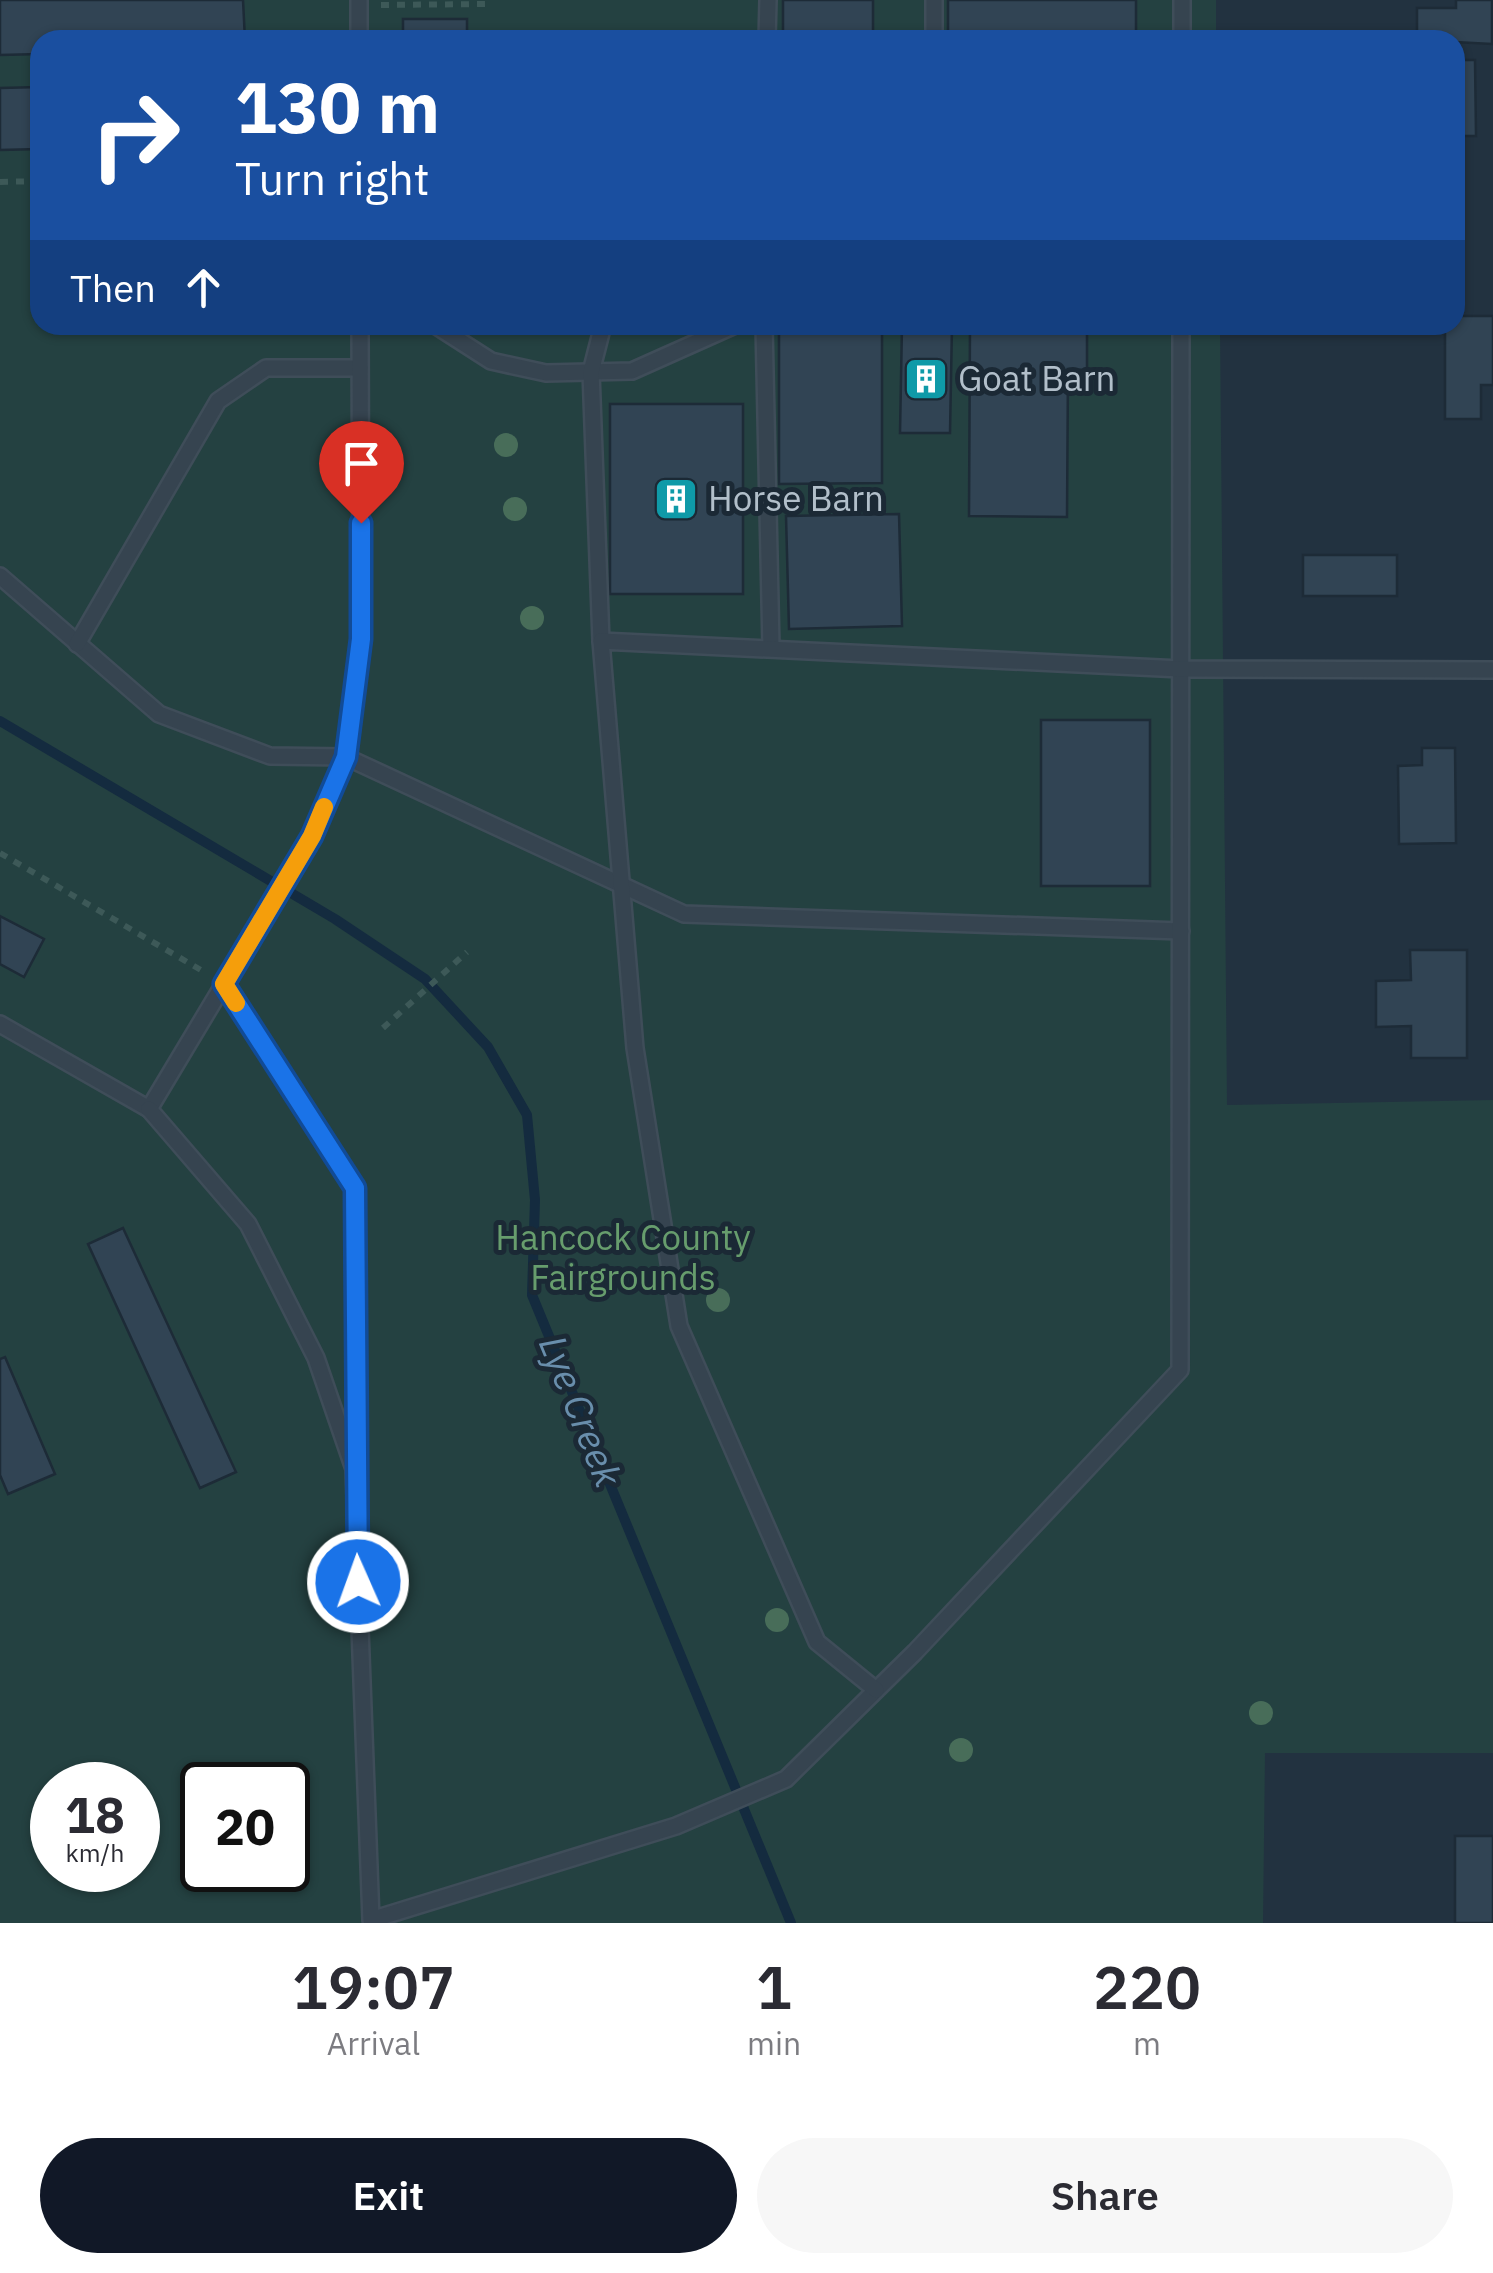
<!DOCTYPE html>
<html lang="en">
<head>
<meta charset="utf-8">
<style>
	body { margin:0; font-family:"IBM Plex Sans",sans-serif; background:#f7f7f7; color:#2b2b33; height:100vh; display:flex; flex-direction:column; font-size:38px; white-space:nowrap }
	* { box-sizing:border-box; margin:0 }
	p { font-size:32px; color:#7c7c81 }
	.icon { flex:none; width:55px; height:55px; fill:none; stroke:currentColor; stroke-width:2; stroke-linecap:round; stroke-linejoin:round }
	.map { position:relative; height:1923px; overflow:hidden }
	.drawer { display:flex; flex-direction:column; background:#fff; flex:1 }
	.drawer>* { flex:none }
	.guide { position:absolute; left:30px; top:30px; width:1435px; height:305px; border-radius:30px; box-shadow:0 2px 8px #0004; background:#1a4fa0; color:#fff; overflow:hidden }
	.speed { position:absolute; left:30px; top:1762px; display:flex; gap:20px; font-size:50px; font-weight:700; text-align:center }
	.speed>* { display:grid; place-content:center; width:130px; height:130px; border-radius:50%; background:#fff; box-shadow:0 2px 8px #0004; line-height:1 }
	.speed small { font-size:25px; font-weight:400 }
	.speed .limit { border:5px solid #111; border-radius:15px; background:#fff; color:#111 }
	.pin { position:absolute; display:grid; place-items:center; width:85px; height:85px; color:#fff; margin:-102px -42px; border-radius:50% 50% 50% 0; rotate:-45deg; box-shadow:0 0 10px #0007 }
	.pin .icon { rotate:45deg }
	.me { position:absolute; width:110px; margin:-55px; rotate:358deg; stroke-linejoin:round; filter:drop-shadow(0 0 8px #0008) }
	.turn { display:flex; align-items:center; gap:35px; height:210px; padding:0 40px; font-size:45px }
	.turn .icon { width:130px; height:130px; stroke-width:2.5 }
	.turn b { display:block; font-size:70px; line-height:85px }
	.then { display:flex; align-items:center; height:95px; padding:0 40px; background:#0003; gap:20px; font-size:38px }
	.eta { display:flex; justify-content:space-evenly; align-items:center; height:170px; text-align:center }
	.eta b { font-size:60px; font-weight:600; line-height:70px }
	.button { display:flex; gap:20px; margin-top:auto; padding:20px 40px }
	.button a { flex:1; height:115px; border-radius:60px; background:#111827; color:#fff; font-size:40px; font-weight:600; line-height:115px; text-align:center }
	.button a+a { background:#f7f7f7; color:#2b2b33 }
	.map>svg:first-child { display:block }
	.green { fill:#244141; fill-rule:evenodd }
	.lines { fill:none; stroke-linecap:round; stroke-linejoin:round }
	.stream { stroke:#142b3f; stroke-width:10 }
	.building { fill:#314454; stroke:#1d2b37; stroke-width:2.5 }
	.service-casing { stroke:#3f4d59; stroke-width:20 }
	.path { stroke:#3d5958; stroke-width:6; stroke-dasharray:8 8; stroke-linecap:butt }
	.service { stroke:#364450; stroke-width:15 }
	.tree { fill:#486d59 }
	.route-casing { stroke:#114b97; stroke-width:25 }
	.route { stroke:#1a73e8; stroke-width:18 }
	.slow { stroke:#f59e0b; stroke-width:18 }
	.labels { text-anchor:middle; stroke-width:10; stroke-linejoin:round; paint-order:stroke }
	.poi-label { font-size:35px; fill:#b2bfca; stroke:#1b2935; text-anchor:start }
	.park-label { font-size:35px; fill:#679d6d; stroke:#1b2935 }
	.water-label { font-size:38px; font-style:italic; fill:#698eac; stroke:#1b2935 }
</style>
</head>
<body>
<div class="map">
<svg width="1493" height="1923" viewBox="0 0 1493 1923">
	<rect width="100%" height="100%" fill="#223240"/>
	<path class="green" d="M 0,0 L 1216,0 L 1216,40 L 40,40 L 40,325 L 1220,325 L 1227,1105 L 1493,1100 L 1493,1753 L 1265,1753 L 1263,1923 L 0,1923 ZM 52,1785 L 138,1785 L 138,1870 L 52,1870 ZM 202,1785 L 288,1785 L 288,1870 L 202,1870 Z"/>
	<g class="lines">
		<path class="stream" d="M 0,721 L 335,919 L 425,979 L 488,1047 L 527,1115 L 535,1200 L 532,1295 L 791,1923"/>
	</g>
	<g class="building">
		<path d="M 0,0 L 243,0 L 245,40 L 40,40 L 40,54 L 0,55 Z"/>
		<rect x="783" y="0" width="90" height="40"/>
		<rect x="948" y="0" width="188" height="40"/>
		<path d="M 1456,0 L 1492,0 L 1492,44 L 1417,40 L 1417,8 L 1456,8 Z"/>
		<rect x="403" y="19" width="64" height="21"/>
		<path d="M 1455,60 L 1475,60 L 1476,136 L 1455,136 Z"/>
		<path d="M 40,87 L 40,149 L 0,150 L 0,88 Z"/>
		<path d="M 32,205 L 40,205 L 40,265 L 35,265 Z"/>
		<path d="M 1455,316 L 1493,316 L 1493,385 L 1481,385 L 1481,419 L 1445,419 L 1445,325 L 1455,325 Z"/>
		<path d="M 531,325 L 586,325 L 586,332 L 531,331 Z"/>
		<path d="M 902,325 L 952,325 L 950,433 L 900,433 Z"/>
		<path d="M 970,325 L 1087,325 L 1087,370 L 1068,369 L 1067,517 L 969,516 Z"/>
		<path d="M 779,329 L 882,329 L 882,483 L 779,484 Z"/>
		<rect x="610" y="404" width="133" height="190"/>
		<path d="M 899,514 L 902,626 L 789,629 L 786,516 Z"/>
		<rect x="1303" y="555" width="94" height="41"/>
		<rect x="1041" y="720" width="109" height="166"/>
		<path d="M 1422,748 L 1455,748 L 1456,843 L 1399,844 L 1398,766 L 1422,765 Z"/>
		<path d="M 0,916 L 44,939 L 24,977 L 0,964 Z"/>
		<path d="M 1410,950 L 1467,950 L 1467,1058 L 1411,1058 L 1411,1026 L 1376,1027 L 1376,981 L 1411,980 Z"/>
		<path d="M 123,1228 L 236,1472 L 200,1488 L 88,1244 Z"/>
		<path d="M 5,1357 L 55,1474 L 8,1494 L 0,1475 L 0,1359 Z"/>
		<rect x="1455" y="1836" width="38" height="87"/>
	</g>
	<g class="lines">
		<g class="service-casing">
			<g id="service">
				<path d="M 359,0 L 359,40"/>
				<path d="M 767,40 L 768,0"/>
				<path d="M 934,40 L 934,0"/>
				<path d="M 1182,40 L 1182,0"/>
				<path d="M 435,325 L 491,361 L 546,373 L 632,371 L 735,325"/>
				<path d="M 764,325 L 771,648"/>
				<path d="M 0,576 L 159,714 L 270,756 L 346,757 L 684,914 L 1181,931"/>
				<path d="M 601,641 L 591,372 L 603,325"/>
				<path d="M 77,644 L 218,401 L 266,368 L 360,368"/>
				<path d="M 224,984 L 355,1188 L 354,1455"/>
				<path d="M 0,1024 L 149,1109 L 312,837 L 346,757 L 361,639 L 360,325"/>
				<path d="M 149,1109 L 248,1224 L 316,1358 L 354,1469 L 371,1920 L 676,1826 L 786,1779 L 915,1652 L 1180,1370 L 1181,325"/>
				<path d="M 876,1690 L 817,1642 L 679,1326 L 635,1048 L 601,641 L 1181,669 L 1493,670"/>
			</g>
		</g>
		<g class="path">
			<path d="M 381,5 L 486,4 L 486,0"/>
			<path d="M 0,182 L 40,181"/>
			<path d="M 0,853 L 206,973"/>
			<path d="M 383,1028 L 467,952"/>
		</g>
		<use href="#service" class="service"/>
	</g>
	<g class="tree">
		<circle cx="506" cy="445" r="12"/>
		<circle cx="515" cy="509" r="12"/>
		<circle cx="532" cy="618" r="12"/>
		<circle cx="718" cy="1300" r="12"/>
		<circle cx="777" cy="1620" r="12"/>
		<circle cx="1261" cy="1713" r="12"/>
		<circle cx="961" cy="1750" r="12"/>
	</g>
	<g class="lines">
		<g class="route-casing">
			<path id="route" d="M 358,1582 L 355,1188 L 224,984 L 312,836 L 346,757 L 361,639 L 361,523"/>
		</g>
		<use href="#route" class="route"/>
		<path class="slow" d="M 236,1003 L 224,984 L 312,836 L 324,807"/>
	</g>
	<defs>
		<g id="building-square" transform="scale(2.25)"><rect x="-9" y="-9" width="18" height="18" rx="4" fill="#0f9aa8" stroke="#1b2935"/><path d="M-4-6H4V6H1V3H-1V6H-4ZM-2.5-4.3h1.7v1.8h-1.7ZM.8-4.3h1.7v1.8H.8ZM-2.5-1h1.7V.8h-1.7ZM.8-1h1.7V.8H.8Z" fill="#fff"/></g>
	</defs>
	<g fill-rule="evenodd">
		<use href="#building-square" x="926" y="379"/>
		<use href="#building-square" x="676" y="499"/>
	</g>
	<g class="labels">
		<g class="poi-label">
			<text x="958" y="391">Goat Barn</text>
			<text x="708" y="511">Horse Barn</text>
		</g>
		<g class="park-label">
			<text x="623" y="1250">Hancock County<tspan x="623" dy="40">Fairgrounds</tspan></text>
		</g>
		<g class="water-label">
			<text transform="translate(580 1411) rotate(68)" y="13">Lye Creek</text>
		</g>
	</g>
</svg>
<div class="speed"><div>18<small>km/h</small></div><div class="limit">20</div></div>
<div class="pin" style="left:361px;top:523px;background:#d93025"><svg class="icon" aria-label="arrive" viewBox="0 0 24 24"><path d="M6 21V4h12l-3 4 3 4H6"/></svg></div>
<svg class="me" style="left:358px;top:1582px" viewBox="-20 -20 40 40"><circle r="17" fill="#1a73e8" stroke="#fff" stroke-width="3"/><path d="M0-11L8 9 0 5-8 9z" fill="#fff"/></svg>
<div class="guide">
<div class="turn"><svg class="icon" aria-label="right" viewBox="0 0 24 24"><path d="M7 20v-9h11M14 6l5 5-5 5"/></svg><div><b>130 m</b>Turn right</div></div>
<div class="then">Then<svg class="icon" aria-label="ahead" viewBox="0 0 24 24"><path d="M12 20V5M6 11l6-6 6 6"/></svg></div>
</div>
</div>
<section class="drawer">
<div class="eta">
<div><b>19:07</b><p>Arrival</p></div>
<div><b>1</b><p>min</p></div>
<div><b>220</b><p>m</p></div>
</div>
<div class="button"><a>Exit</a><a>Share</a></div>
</section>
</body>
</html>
